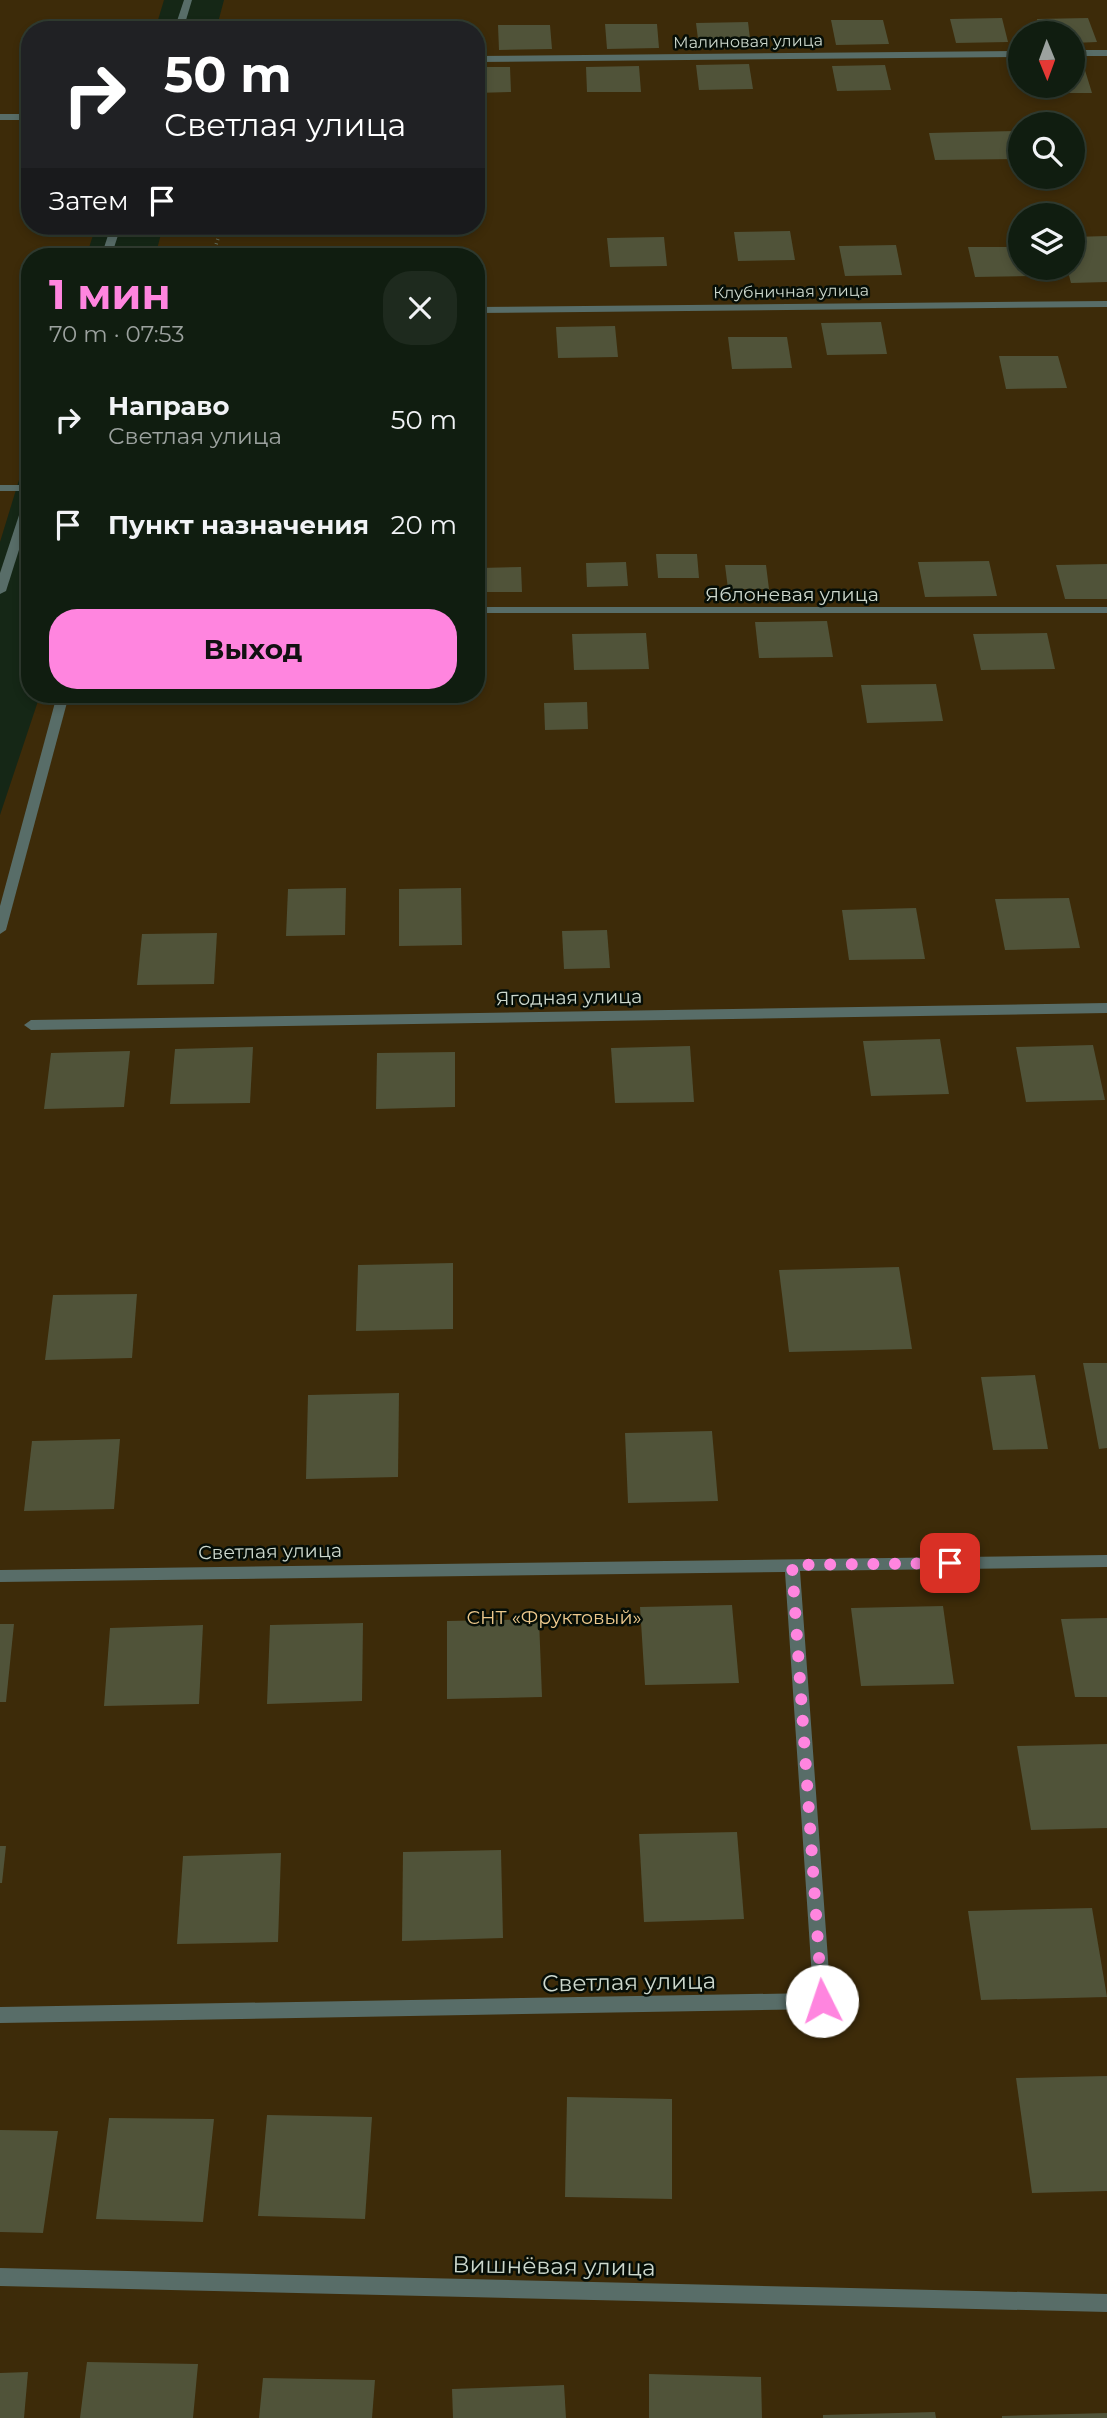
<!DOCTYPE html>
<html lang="ru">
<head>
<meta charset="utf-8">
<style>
	body { margin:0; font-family:Montserrat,sans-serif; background:#1e2a1e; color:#f1f3f6; height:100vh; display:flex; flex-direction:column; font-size:26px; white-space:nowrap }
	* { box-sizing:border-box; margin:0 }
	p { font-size:23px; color:#9ca29f }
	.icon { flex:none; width:38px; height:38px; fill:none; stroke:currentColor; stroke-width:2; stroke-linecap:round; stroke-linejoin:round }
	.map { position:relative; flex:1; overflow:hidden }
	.details { position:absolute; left:21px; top:248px; width:464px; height:455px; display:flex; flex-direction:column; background:#101d10; border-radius:28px; box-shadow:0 4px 10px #0003,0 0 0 2px #303b30 }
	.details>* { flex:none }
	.guide { position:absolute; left:21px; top:21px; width:464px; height:214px; border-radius:28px; box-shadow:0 4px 10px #0003,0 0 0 2px #303b30; background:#202124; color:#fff; overflow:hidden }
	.needle { width:46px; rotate:179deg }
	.controls { position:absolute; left:1008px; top:21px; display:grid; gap:14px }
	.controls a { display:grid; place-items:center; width:77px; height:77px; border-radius:50%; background:#101d10; box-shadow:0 4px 10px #0003,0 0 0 2px #303b30; font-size:35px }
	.pin { position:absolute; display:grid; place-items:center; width:60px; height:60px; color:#fff; margin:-30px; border-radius:14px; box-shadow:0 4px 10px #0006 }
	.me { position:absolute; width:77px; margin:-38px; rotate:356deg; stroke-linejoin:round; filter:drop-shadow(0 0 5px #0008) }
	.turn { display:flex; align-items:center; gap:24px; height:147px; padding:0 28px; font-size:32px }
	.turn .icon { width:91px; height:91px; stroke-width:2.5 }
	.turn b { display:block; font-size:49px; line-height:60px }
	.then { display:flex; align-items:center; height:66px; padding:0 28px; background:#0003; gap:14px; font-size:26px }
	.round { display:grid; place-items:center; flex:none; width:74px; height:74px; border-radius:28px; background:#1e2a1e }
	.head { display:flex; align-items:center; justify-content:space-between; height:119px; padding:0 28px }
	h1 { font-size:42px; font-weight:700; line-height:52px; color:#ff85df }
	.primary-button { display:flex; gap:14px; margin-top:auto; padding:14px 28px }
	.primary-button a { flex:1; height:80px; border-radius:28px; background:#ff85df; color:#111; font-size:28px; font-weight:700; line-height:80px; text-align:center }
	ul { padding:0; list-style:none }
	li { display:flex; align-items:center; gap:21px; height:105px; padding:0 28px }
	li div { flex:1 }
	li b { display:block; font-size:26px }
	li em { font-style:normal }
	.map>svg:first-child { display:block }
	.green { fill:#3d2b09; fill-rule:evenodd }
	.building { fill:#505339 }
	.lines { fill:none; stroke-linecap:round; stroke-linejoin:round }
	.path { stroke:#637263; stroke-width:3.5; stroke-dasharray:1 3.5; stroke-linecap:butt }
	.minor { fill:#586d68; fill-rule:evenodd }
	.route { stroke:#ff85df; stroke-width:12; stroke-dasharray:0 21.6 }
	.labels { text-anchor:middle; stroke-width:5; stroke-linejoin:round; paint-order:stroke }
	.far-street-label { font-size:16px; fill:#cdd8cd; stroke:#060e07 }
	.street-label { font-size:19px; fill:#cdd8cd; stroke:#060e07 }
	.park-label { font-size:19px; fill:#eec98d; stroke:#060e07 }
	.near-street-label { font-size:23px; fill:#cdd8cd; stroke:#060e07 }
</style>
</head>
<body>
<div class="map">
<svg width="1107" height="2418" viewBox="0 0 1107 2418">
	<rect width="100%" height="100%" fill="#152716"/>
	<g class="green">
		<path d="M 0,0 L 164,0 L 155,30 L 30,30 L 30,226 L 96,226 L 86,257 L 30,257 L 30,444 L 0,542 Z"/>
		<path d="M 224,0 L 1107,0 L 1107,2418 L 0,2418 L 0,815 L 40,695 L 476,695 L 476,257 L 155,257 L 163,226 L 476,226 L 476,30 L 216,30 ZM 1020,33 L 1073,33 L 1073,86 L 1020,86 ZM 1020,124 L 1073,124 L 1073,177 L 1020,177 ZM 1020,215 L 1073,215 L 1073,268 L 1020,268 Z"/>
	</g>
	<g class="building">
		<path d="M 1002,18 L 1008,42 L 956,43 L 950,19 Z"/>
		<path d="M 1088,18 L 1097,42 L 1073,43 L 1073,33 L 1041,33 L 1037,19 Z"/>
		<path d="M 831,20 L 883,20 L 889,44 L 836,45 Z"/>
		<path d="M 382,21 L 434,21 L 434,30 L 381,30 Z"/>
		<path d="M 748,22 L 751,47 L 699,47 L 696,23 Z"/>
		<path d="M 605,24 L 657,24 L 659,48 L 607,49 Z"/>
		<path d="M 498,25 L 550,25 L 552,49 L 499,50 Z"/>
		<path d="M 749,64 L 753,89 L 699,90 L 696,65 Z"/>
		<path d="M 885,65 L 891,90 L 837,91 L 832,66 Z"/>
		<path d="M 639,66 L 641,92 L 587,92 L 586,67 Z"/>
		<path d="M 476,67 L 510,67 L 511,92 L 476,93 Z"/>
		<path d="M 1073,67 L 1084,67 L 1092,93 L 1038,93 L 1036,86 L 1073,86 Z"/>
		<path d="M 1015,131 L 1020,159 L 935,160 L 929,133 Z"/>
		<path d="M 790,231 L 795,260 L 738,261 L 734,232 Z"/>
		<path d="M 1107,236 L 1107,282 L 1071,283 L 1067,268 L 1073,268 L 1073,237 Z"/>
		<path d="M 664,237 L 667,266 L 610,267 L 607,238 Z"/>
		<path d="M 896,245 L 902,275 L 845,276 L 839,246 Z"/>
		<path d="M 968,247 L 1020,247 L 1020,268 L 1030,268 L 1032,276 L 975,277 Z"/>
		<rect x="415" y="252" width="58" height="5"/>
		<path d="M 881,322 L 887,354 L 827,355 L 821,323 Z"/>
		<path d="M 615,326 L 618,357 L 558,358 L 556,327 Z"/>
		<path d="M 728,337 L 787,337 L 792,368 L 732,369 Z"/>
		<path d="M 999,356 L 1058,356 L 1067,388 L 1006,389 Z"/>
		<path d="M 656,554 L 697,554 L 699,578 L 658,578 Z"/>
		<path d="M 989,561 L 997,596 L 925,597 L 918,562 Z"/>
		<path d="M 626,562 L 628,586 L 587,587 L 586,563 Z"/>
		<path d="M 1107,564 L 1107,599 L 1065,599 L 1056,565 Z"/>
		<path d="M 725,565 L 766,565 L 769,589 L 728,589 Z"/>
		<path d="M 521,567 L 522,592 L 481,592 L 480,568 Z"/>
		<path d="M 827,621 L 833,657 L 759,658 L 755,622 Z"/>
		<path d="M 646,633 L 649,669 L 574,670 L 572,634 Z"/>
		<path d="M 1047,633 L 1055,669 L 981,670 L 973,634 Z"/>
		<path d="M 936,684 L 943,721 L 867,723 L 861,685 Z"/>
		<path d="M 587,702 L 588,729 L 545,730 L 544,703 Z"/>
		<path d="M 346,888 L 345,935 L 286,936 L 288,889 Z"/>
		<path d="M 461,888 L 462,945 L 399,946 L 399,889 Z"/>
		<path d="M 1069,898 L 1080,948 L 1005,950 L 995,899 Z"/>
		<path d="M 916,908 L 925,959 L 849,960 L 842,910 Z"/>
		<path d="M 607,930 L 610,968 L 564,969 L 562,931 Z"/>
		<path d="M 217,933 L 214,984 L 137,985 L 142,934 Z"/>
		<path d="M 940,1039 L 949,1094 L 871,1096 L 863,1041 Z"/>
		<path d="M 1093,1045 L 1105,1100 L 1026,1102 L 1016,1047 Z"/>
		<path d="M 690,1046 L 694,1102 L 615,1103 L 611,1048 Z"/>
		<path d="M 253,1047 L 250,1103 L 170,1104 L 175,1049 Z"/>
		<path d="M 130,1051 L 124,1107 L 44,1109 L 51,1053 Z"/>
		<path d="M 455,1052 L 455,1107 L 376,1109 L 377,1053 Z"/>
		<path d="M 453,1263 L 453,1329 L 356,1331 L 358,1265 Z"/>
		<path d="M 899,1267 L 912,1349 L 789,1352 L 779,1270 Z"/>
		<path d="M 137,1294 L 132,1358 L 45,1360 L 53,1295 Z"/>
		<path d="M 1083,1363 L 1107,1363 L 1107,1448 L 1099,1449 Z"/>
		<path d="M 1035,1375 L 1048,1449 L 993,1450 L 981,1377 Z"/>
		<path d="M 399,1393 L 398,1477 L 306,1479 L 308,1395 Z"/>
		<path d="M 712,1431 L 718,1501 L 628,1503 L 625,1433 Z"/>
		<path d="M 120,1439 L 114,1509 L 24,1511 L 32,1441 Z"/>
		<path d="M 732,1605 L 739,1683 L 645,1685 L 640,1607 Z"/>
		<path d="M 943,1606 L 954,1684 L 861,1686 L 851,1608 Z"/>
		<path d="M 1107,1618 L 1107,1697 L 1075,1697 L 1061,1619 Z"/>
		<path d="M 539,1619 L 542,1697 L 447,1699 L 447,1621 Z"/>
		<path d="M 363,1623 L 362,1701 L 267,1704 L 270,1625 Z"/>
		<path d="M 0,1624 L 14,1624 L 6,1702 L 0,1702 Z"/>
		<path d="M 203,1625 L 199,1704 L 104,1706 L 110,1628 Z"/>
		<path d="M 1107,1744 L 1107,1828 L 1031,1830 L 1017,1746 Z"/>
		<path d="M 737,1832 L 744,1919 L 644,1922 L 639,1834 Z"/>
		<path d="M 0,1846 L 6,1846 L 2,1883 L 0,1883 Z"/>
		<path d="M 501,1850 L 503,1938 L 402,1941 L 403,1852 Z"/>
		<path d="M 281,1853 L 278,1942 L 177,1944 L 183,1856 Z"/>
		<path d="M 1092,1908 L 1107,1997 L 981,2000 L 968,1911 Z"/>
		<path d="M 1107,2076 L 1107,2191 L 1032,2193 L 1016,2078 Z"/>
		<path d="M 567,2097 L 672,2099 L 672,2199 L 565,2197 Z"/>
		<path d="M 267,2115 L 372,2117 L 365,2219 L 258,2216 Z"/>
		<path d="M 109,2118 L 214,2119 L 203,2222 L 96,2219 Z"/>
		<path d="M 0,2130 L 58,2131 L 43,2233 L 0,2232 Z"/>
		<path d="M 87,2362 L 198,2364 L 193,2418 L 80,2418 Z"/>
		<path d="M 28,2372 L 24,2418 L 0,2418 L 0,2373 Z"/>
		<path d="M 649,2374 L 761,2377 L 762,2418 L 649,2418 Z"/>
		<path d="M 263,2378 L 375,2380 L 372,2418 L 259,2418 Z"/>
		<path d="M 564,2385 L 566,2418 L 453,2418 L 452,2389 Z"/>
		<path d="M 935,2412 L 936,2418 L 823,2418 L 823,2415 Z"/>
		<path d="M 1107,2413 L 1107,2418 L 1002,2418 L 1002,2416 Z"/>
	</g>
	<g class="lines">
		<path class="path" d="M 212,257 L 222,226"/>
		<g class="minor">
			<path d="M 184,0 L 192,0 L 183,30 L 174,30 Z"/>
			<rect x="1073" y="50" width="34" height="6"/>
			<path d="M 1020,51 L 1020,57 L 476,62 L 476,56 Z"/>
			<rect x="0" y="114" width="30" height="6"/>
			<path d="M 111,226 L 121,226 L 111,257 L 101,257 Z"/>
			<path d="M 1107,301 L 1107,307 L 476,313 L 476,307 Z"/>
			<rect x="0" y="485" width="30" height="6"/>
			<path d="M 30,494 L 30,515 L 6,591 L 0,594 L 0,573 L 25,497 Z"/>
			<rect x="476" y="607" width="631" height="6"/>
			<path d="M 57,695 L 69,695 L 6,930 L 0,934 L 0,906 Z"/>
			<path d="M 1107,1003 L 1107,1013 L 31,1030 L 24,1025 L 31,1020 Z"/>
			<path d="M 1107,1555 L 1107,1567 L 800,1571 L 831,2001 L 828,2007 L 822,2009 L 0,2023 L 0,2007 L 813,1993 L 785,1572 L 0,1582 L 0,1570 Z"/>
			<path d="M 0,2268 L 1107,2294 L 1107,2312 L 0,2286 Z"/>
		</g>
	</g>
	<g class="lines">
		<path class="route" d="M 822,2001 L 792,1565 L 950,1563"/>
	</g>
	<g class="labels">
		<g class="far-street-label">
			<text transform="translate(748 41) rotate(-1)" y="6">Малиновая улица</text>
			<text transform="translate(791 291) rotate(-1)" y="6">Клубничная улица</text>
		</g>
		<g class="street-label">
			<text x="792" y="601">Яблоневая улица</text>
			<text transform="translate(569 997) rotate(-1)" y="7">Ягодная улица</text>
			<text transform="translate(270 1551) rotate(-1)" y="7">Светлая улица</text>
		</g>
		<g class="park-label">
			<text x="554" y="1624">СНТ «Фруктовый»</text>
		</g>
		<g class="near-street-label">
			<text transform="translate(629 1982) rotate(-1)" y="8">Светлая улица</text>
			<text transform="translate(554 2266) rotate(1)" y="8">Вишнёвая улица</text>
		</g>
	</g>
</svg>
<div class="controls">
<a><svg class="needle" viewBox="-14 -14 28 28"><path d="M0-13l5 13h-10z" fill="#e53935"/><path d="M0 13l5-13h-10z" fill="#9ca29f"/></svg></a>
<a><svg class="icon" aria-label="search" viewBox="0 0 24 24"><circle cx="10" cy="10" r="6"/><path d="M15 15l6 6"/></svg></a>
<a><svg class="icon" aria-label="layers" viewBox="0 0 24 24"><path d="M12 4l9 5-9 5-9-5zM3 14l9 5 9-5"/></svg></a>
</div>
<div class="pin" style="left:950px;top:1563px;background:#d93025"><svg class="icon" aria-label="arrive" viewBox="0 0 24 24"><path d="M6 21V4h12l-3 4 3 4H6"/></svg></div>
<svg class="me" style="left:822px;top:2001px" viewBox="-20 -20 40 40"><circle r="19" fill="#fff"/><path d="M0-13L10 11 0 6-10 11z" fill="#ff85df"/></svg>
<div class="guide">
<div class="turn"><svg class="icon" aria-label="right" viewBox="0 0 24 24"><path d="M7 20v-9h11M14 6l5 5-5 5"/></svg><div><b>50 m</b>Светлая улица</div></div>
<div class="then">Затем<svg class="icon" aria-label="arrive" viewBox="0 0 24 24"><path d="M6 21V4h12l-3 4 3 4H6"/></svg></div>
</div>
<section class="details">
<div class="head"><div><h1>1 мин</h1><p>70 m · 07:53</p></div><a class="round"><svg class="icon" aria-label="close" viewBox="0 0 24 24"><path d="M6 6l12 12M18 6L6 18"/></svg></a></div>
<ul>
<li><svg class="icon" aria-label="right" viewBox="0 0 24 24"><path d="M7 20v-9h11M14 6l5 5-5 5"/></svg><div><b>Направо</b><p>Светлая улица</p></div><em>50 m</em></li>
<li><svg class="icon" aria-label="arrive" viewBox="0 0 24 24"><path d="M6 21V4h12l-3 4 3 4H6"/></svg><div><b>Пункт назначения</b></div><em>20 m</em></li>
</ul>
<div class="primary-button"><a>Выход</a></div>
</section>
</div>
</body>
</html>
